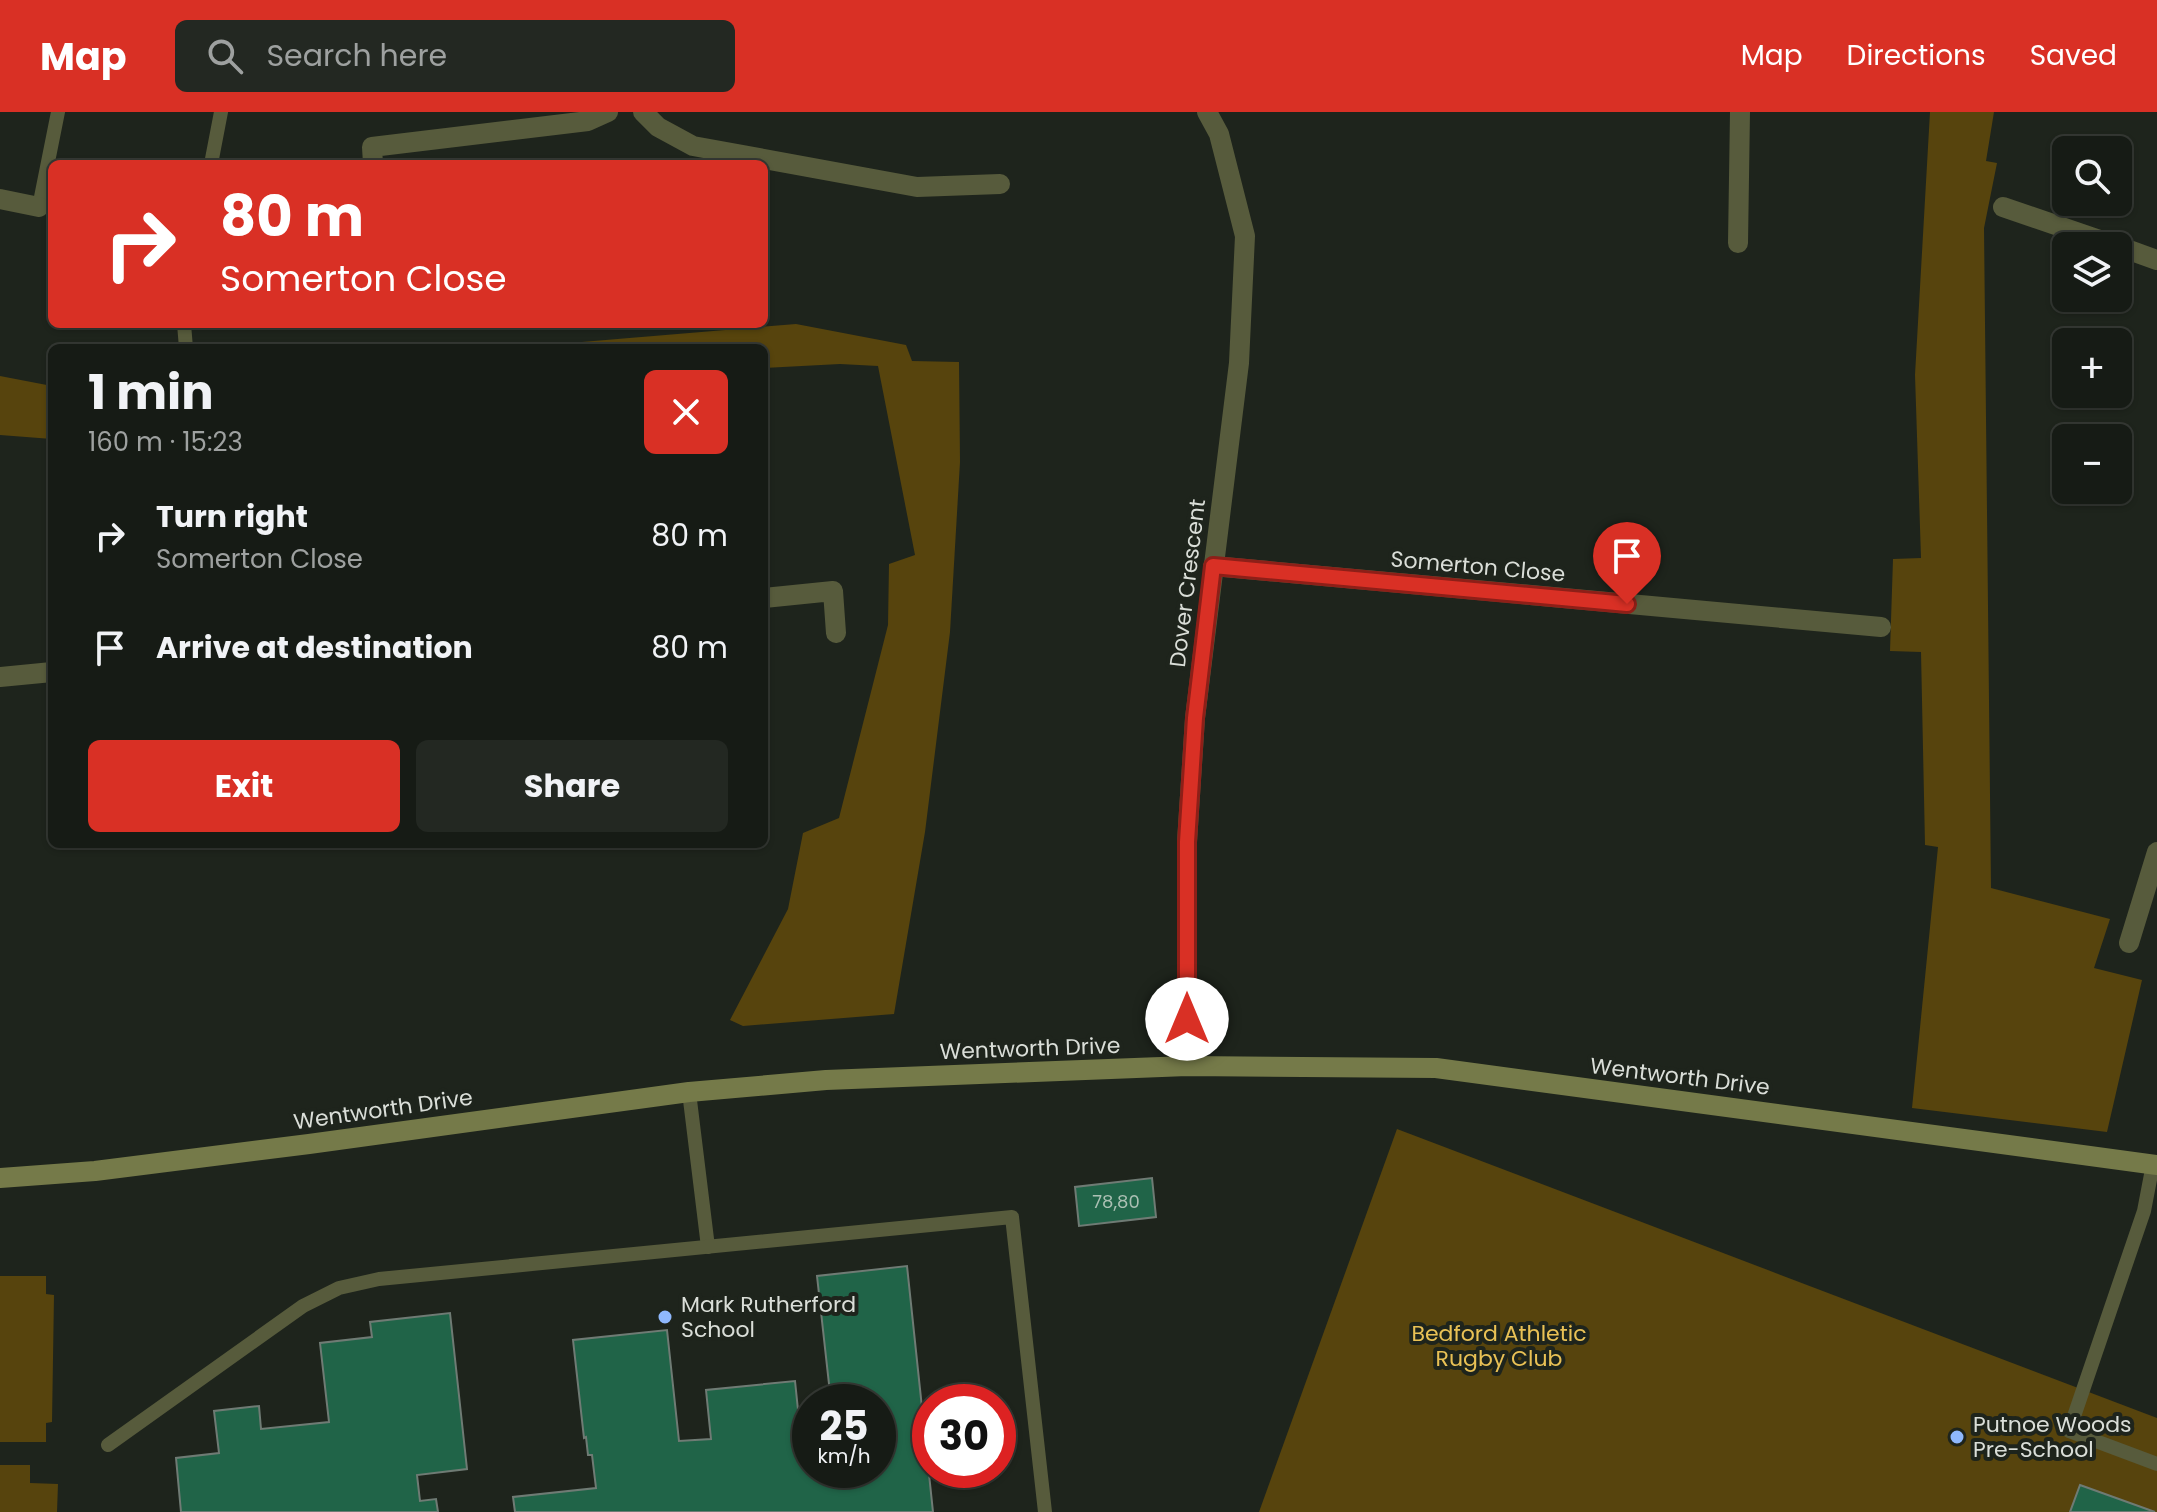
<!DOCTYPE html>
<html lang="en">
<head>
<meta charset="utf-8">
<style>
	body { margin:0; font-family:Poppins,sans-serif; background:#232822; color:#f1f3f6; height:100vh; display:flex; flex-direction:column; font-size:30px; white-space:nowrap }
	* { box-sizing:border-box; margin:0 }
	p { font-size:26px; color:#9ea1a0 }
	.icon { flex:none; width:44px; height:44px; fill:none; stroke:currentColor; stroke-width:2; stroke-linecap:round; stroke-linejoin:round }
	.map { position:relative; flex:1; overflow:hidden }
	.side { position:absolute; left:48px; top:232px; width:720px; height:504px; display:flex; flex-direction:column; background:#161b15; border-radius:12px; box-shadow:0 2px 6px #0004,0 0 0 2px #353934 }
	.side>* { flex:none }
	.banner { position:absolute; left:48px; top:48px; width:720px; height:168px; border-radius:12px; box-shadow:0 2px 6px #0004,0 0 0 2px #353934; background:#d93025; color:#fff; overflow:hidden }
	.controls { position:absolute; left:2052px; top:24px; display:grid; gap:16px }
	.controls a { display:grid; place-items:center; width:80px; height:80px; border-radius:12px; background:#161b15; box-shadow:0 2px 6px #0004,0 0 0 2px #353934; font-size:40px }
	.speed { position:absolute; left:792px; top:1272px; display:flex; gap:16px; font-size:40px; font-weight:700; text-align:center }
	.speed>* { display:grid; place-content:center; width:104px; height:104px; border-radius:50%; background:#161b15; box-shadow:0 2px 6px #0004,0 0 0 2px #353934; line-height:1 }
	.speed small { font-size:20px; font-weight:400 }
	.speed .limit { border:12px solid #d22; background:#fff; color:#111 }
	.pin { position:absolute; display:grid; place-items:center; width:68px; height:68px; color:#fff; margin:-82px -34px; border-radius:50% 50% 50% 0; rotate:-45deg; box-shadow:0 0 8px #0007 }
	.pin .icon { rotate:45deg }
	.me { position:absolute; width:88px; margin:-44px; rotate:0deg; stroke-linejoin:round; filter:drop-shadow(0 0 6px #0008) }
	.turn { display:flex; align-items:center; gap:28px; height:168px; padding:0 40px; font-size:36px }
	.turn .icon { width:104px; height:104px; stroke-width:2.5 }
	.turn b { display:block; font-size:56px; line-height:68px }
	.round { display:grid; place-items:center; flex:none; width:84px; height:84px; border-radius:12px; background:#232822 }
	.overview { display:flex; align-items:center; justify-content:space-between; height:136px; padding:0 40px }
	h1 { font-size:48px; font-weight:700; line-height:60px }
	.button { display:flex; gap:16px; margin-top:auto; padding:16px 40px }
	.button a { flex:1; height:92px; border-radius:12px; background:#d93025; color:#fff; font-size:32px; font-weight:700; line-height:92px; text-align:center }
	.button a+a { background:#232822; color:#f1f3f6 }
	ul { padding:0; list-style:none }
	li { display:flex; align-items:center; gap:24px; height:112px; padding:0 40px }
	li div { flex:1 }
	li b { display:block; font-size:30px }
	li em { font-style:normal }
	header { display:flex; align-items:center; gap:48px; box-sizing:border-box; height:112px; padding:0 40px; background:#d93025; color:#fff }
	header strong { font-size:38px }
	nav { display:flex; gap:44px; margin-inline-start:auto; font-size:28px }
	.search { width:560px; height:72px; background:#232822; display:flex; align-items:center; gap:20px; box-sizing:border-box; padding:0 28px; border-radius:12px; color:#9ea1a0; font-size:30px }
	.map>svg:first-child { display:block }
	.green { fill:#57440d }
	.building { fill:#206448; stroke:#6f7b74; stroke-width:2 }
	.lines { fill:none; stroke-linecap:round; stroke-linejoin:round }
	.lane { stroke:#575b3c; stroke-width:14 }
	.street { stroke:#575b3c; stroke-width:20 }
	.secondary { stroke:#757a49; stroke-width:20 }
	.route-casing { stroke:#8d1f18; stroke-width:20 }
	.route { stroke:#d93025; stroke-width:14 }
	.poi-dot { fill:#8fb8fd; stroke:#1e241c; stroke-width:3 }
	.labels { text-anchor:middle; stroke-width:8; stroke-linejoin:round; paint-order:stroke }
	.number-label { font-size:18px; fill:#acc0b4 }
	.street-label { font-size:22px; fill:#daded8; stroke:#1e241c }
	.poi-label { font-size:22px; fill:#daded8; stroke:#1e241c; text-anchor:start }
	.park-label { font-size:22px; fill:#e9c155; stroke:#1e241c }
</style>
</head>
<body>
<header>
<strong>Map</strong>
<div class="search"><svg class="icon" aria-label="search" viewBox="0 0 24 24"><circle cx="10" cy="10" r="6"/><path d="M15 15l6 6"/></svg>Search here</div>
<nav><a>Map</a><a>Directions</a><a>Saved</a></nav>
</header>
<div class="map">
<svg width="2157" height="1400" viewBox="0 0 2157 1400">
	<rect width="100%" height="100%" fill="#1e241c"/>
	<g class="green">
		<path d="M 1930,0 L 1994,0 L 1986,49 L 1997,51 L 1984,116 L 1991,776 L 2110,807 L 2094,856 L 2142,868 L 2107,1020 L 1912,996 L 1938,735 L 1925,733 L 1921,540 L 1890,539 L 1893,447 L 1921,446 L 1915,263 Z"/>
		<path d="M 796,212 L 906,233 L 912,249 L 959,250 L 960,350 L 950,520 L 925,720 L 894,902 L 743,914 L 730,908 L 788,797 L 803,721 L 839,706 L 888,513 L 889,452 L 915,443 L 878,254 L 840,252 L 764,256 L 764,236 L 510,236 Z"/>
		<path d="M 0,264 L 52,274 L 52,327 L 0,323 Z"/>
		<path d="M 1397,1017 L 2157,1306 L 2157,1400 L 1259,1400 Z"/>
		<path d="M 0,1164 L 46,1164 L 46,1182 L 54,1183 L 52,1310 L 46,1311 L 46,1330 L 0,1330 Z"/>
		<path d="M 0,1353 L 30,1353 L 30,1371 L 58,1372 L 57,1400 L 0,1400 Z"/>
	</g>
	<g class="building">
		<path d="M 1152,1066 L 1156,1105 L 1079,1114 L 1075,1075 Z"/>
		<path d="M 907,1154 L 933,1400 L 515,1400 L 513,1385 L 596,1376 L 592,1343 L 588,1343 L 586,1325 L 584,1326 L 573,1228 L 667,1218 L 679,1329 L 711,1327 L 706,1278 L 795,1269 L 800,1317 L 810,1316 L 810,1358 L 878,1358 L 878,1290 L 831,1290 L 817,1164 Z"/>
		<path d="M 450,1201 L 467,1357 L 417,1363 L 420,1389 L 436,1387 L 438,1400 L 181,1400 L 176,1346 L 219,1341 L 214,1299 L 259,1294 L 261,1317 L 329,1310 L 320,1231 L 372,1225 L 370,1210 Z"/>
		<path d="M 2080,1373 L 2155,1400 L 2070,1400 Z"/>
	</g>
	<g class="lines">
		<g class="lane">
			<path d="M 211,52 L 221,0"/>
			<path d="M 39,95 L 58,0"/>
			<path d="M 184,212 L 186,236"/>
			<path d="M 689,980 L 708,1135"/>
			<path d="M 2153,1052 L 2144,1099 L 2069,1319 L 2157,1352"/>
			<path d="M 108,1333 L 303,1194 L 339,1176 L 379,1167 L 1012,1105 L 1045,1400"/>
		</g>
		<g class="street">
			<path d="M 643,0 L 658,15 L 693,34 L 917,75 L 1000,72"/>
			<path d="M 373,52 L 372,35 L 588,9 L 608,0"/>
			<path d="M 0,87 L 39,95"/>
			<path d="M 2003,95 L 2117,134"/>
			<path d="M 1738,131 L 1740,0"/>
			<path d="M 2118,134 L 2157,148"/>
			<path d="M 1213,454 L 1881,515"/>
			<path d="M 764,486 L 833,479 L 836,521"/>
			<path d="M 0,565 L 52,560"/>
			<path d="M 2129,831 L 2157,740"/>
			<path d="M 1187,954 L 1187,730 L 1195,606 L 1239,251 L 1245,124 L 1219,22 L 1207,0"/>
		</g>
		<path class="secondary" d="M 0,1066 L 95,1059 L 309,1032 L 689,980 L 826,968 L 1187,954 L 1436,956 L 2157,1053"/>
	</g>
	<g class="lines">
		<g class="route-casing">
			<path id="route" d="M 1187,907 L 1187,730 L 1195,606 L 1213,454 L 1627,492"/>
		</g>
		<use href="#route" class="route"/>
	</g>
	<g class="poi-dot">
		<circle cx="665" cy="1205" r="8"/>
		<circle cx="1957" cy="1325" r="8"/>
	</g>
	<g class="labels">
		<g class="number-label">
			<text x="1116" y="1096">78,80</text>
		</g>
		<g class="street-label">
			<text transform="translate(1478 454) rotate(5)" y="8">Somerton Close</text>
			<text transform="translate(1187 471) rotate(-83)" y="8">Dover Crescent</text>
			<text transform="translate(1030 936) rotate(-2)" y="8">Wentworth Drive</text>
			<text transform="translate(1680 964) rotate(7)" y="8">Wentworth Drive</text>
			<text transform="translate(383 997) rotate(-8)" y="8">Wentworth Drive</text>
		</g>
		<g class="poi-label">
			<text x="681" y="1200">Mark Rutherford<tspan x="681" dy="25">School</tspan></text>
			<text x="1973" y="1320">Putnoe Woods<tspan x="1973" dy="25">Pre-School</tspan></text>
		</g>
		<g class="park-label">
			<text x="1499" y="1229">Bedford Athletic<tspan x="1499" dy="25">Rugby Club</tspan></text>
		</g>
	</g>
</svg>
<div class="controls">
<a><svg class="icon" aria-label="search" viewBox="0 0 24 24"><circle cx="10" cy="10" r="6"/><path d="M15 15l6 6"/></svg></a>
<a><svg class="icon" aria-label="layers" viewBox="0 0 24 24"><path d="M12 4l9 5-9 5-9-5zM3 14l9 5 9-5"/></svg></a>
<a>+</a>
<a>−</a>
</div>
<div class="speed"><div>25<small>km/h</small></div><div class="limit">30</div></div>
<div class="pin" style="left:1627px;top:492px;background:#d93025"><svg class="icon" aria-label="arrive" viewBox="0 0 24 24"><path d="M6 21V4h12l-3 4 3 4H6"/></svg></div>
<svg class="me" style="left:1187px;top:907px" viewBox="-20 -20 40 40"><circle r="19" fill="#fff"/><path d="M0-13L10 11 0 6-10 11z" fill="#d93025"/></svg>
<div class="banner">
<div class="turn"><svg class="icon" aria-label="right" viewBox="0 0 24 24"><path d="M7 20v-9h11M14 6l5 5-5 5"/></svg><div><b>80 m</b>Somerton Close</div></div>
</div>
<section class="side">
<div class="overview"><div><h1>1 min</h1><p>160 m · 15:23</p></div><a class="round" style="background:#d93025;color:#fff"><svg class="icon" aria-label="close" viewBox="0 0 24 24"><path d="M6 6l12 12M18 6L6 18"/></svg></a></div>
<ul>
<li><svg class="icon" aria-label="right" viewBox="0 0 24 24"><path d="M7 20v-9h11M14 6l5 5-5 5"/></svg><div><b>Turn right</b><p>Somerton Close</p></div><em>80 m</em></li>
<li><svg class="icon" aria-label="arrive" viewBox="0 0 24 24"><path d="M6 21V4h12l-3 4 3 4H6"/></svg><div><b>Arrive at destination</b></div><em>80 m</em></li>
</ul>
<div class="button"><a>Exit</a><a>Share</a></div>
</section>
</div>
</body>
</html>
